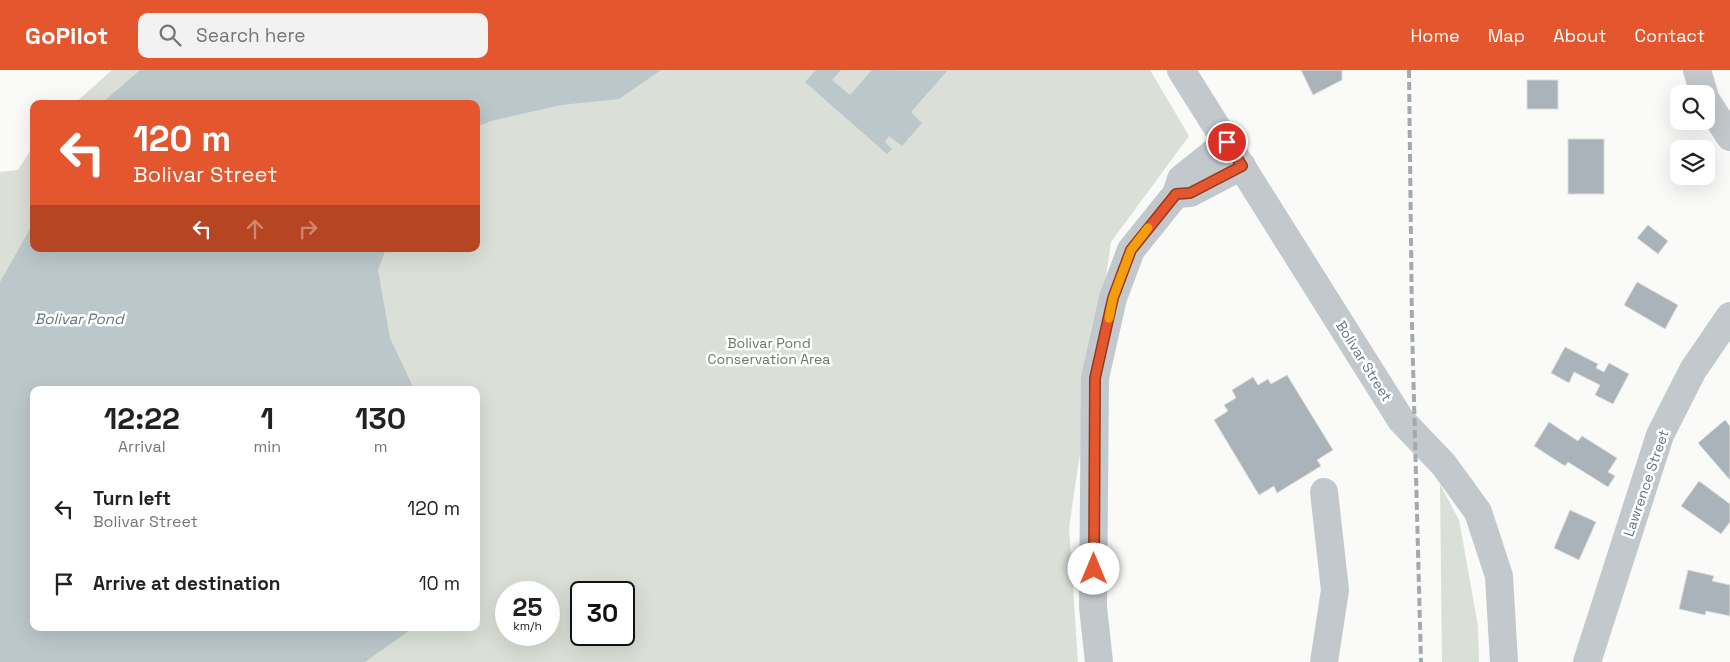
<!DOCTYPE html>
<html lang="en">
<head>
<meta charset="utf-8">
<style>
	body { margin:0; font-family:"Space Grotesk",sans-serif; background:#f2f2f2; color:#222; height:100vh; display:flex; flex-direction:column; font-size:19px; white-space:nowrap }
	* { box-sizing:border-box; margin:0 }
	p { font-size:16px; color:#767676 }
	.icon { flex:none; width:28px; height:28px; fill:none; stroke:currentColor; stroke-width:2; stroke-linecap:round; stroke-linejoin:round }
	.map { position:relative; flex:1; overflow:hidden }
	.drawer { position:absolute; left:30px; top:316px; width:450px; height:245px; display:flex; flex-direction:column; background:#fff; border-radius:10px; box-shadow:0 5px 20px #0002 }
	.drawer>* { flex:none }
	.top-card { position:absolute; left:30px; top:30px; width:450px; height:152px; border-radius:10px; box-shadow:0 5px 20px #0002; background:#e4572e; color:#fff; overflow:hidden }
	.buttons { position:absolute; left:1670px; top:15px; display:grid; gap:10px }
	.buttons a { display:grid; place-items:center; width:45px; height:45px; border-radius:10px; background:#fff; box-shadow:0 5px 20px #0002; font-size:25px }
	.speed { position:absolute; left:495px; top:511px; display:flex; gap:10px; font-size:25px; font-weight:700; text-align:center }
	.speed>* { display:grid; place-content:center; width:65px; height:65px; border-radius:50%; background:#fff; box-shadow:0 5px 20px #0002; line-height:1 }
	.speed small { font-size:12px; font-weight:400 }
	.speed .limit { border:2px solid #111; border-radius:8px; background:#fff; color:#111 }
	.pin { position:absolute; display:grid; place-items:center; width:42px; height:42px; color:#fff; margin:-21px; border:2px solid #fff; border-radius:50%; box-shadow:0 1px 5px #0007 }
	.me { position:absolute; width:55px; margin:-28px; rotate:0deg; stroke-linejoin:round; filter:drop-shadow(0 0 4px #0008) }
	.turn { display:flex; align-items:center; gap:18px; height:105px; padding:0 20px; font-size:22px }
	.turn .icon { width:65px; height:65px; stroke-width:2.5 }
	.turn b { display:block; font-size:35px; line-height:42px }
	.lanes { display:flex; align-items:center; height:48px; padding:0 20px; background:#0003; justify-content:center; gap:25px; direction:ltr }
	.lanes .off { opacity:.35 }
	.eta { display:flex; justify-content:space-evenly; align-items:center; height:85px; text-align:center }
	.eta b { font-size:30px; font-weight:700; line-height:35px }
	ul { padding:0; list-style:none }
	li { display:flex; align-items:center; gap:15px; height:75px; padding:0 20px }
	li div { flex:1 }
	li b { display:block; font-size:19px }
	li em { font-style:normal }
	header { display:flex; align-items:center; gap:30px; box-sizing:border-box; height:70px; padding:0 25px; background:#e4572e; color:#fff }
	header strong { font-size:24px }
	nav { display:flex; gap:28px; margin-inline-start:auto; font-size:18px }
	.search { width:350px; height:45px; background:#f2f2f2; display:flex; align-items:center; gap:12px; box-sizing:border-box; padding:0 18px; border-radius:10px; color:#767676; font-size:19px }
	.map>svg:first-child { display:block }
	.green { fill:#dadfd7; fill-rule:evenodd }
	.water { fill:#bbc7cb }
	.building { fill:#aab3b9; stroke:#dcdcda }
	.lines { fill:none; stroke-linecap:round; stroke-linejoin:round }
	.minor { stroke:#c3c8cc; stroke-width:28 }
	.rail { stroke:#a2aab0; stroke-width:4; stroke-dasharray:8 4; stroke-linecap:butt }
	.route-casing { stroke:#94391e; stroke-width:12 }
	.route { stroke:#e4572e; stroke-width:9 }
	.slow { stroke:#f59e0b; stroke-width:9 }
	.labels { text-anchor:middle; stroke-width:5; stroke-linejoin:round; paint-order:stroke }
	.park-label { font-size:14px; fill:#687a64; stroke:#fff }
	.street-label { font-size:14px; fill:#657683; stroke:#fff }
	.water-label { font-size:15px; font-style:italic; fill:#60757c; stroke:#fff }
</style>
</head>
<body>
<header>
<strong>GoPilot</strong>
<div class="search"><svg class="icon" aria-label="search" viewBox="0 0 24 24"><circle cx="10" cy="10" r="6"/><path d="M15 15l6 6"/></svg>Search here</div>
<nav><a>Home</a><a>Map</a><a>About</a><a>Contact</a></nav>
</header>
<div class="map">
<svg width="1730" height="592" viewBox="0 0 1730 592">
	<rect width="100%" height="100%" fill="#fafaf8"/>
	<g class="green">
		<path d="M 112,0 L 1150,0 L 1189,66 L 1111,172 L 1069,458 L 1078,592 L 0,592 L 0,102 L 18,100 L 34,75 L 34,179 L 476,179 L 476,34 L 74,34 ZM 34,320 L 476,320 L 476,558 L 34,558 ZM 506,522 L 549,522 L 549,565 L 506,565 ZM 581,522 L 624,522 L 624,565 L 581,565 Z"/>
		<path d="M 1440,414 L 1459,450 L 1478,556 L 1479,592 L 1442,592 Z"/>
	</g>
	<g class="water">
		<path d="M 140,0 L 661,0 L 619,29 L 561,35 L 491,51 L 476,57 L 476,34 L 101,34 Z"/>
		<path d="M 816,0 L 841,0 L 832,10 L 850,25 L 872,0 L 947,1 L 911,42 L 922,53 L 902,76 L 889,66 L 885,72 L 892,79 L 887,84 L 805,12 Z"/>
		<path d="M 34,152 L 34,179 L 386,179 L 378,200 L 390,268 L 413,317 L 412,320 L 34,320 L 34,558 L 413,558 L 365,592 L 0,592 L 0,212 Z"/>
	</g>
	<g class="building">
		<path d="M 1301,0 L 1342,0 L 1342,10 L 1313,25 Z"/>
		<rect x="1527" y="10" width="31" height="29"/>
		<rect x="1568" y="69" width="36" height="55"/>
		<path d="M 1648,155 L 1668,171 L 1658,184 L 1637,168 Z"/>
		<path d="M 1637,212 L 1678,235 L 1665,259 L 1624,235 Z"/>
		<path d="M 1565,277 L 1598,294 L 1596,298 L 1604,302 L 1609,293 L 1629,304 L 1613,334 L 1595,325 L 1600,315 L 1574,302 L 1569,313 L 1551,303 Z"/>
		<path d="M 1287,305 L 1333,380 L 1317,390 L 1321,396 L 1277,423 L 1274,416 L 1259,425 L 1214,350 L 1228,341 L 1224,335 L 1236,328 L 1232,320 L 1253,307 L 1258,315 L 1268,309 L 1271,314 Z"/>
		<path d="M 1725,350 L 1730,356 L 1730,410 L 1698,373 Z"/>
		<path d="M 1549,352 L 1578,371 L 1582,366 L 1617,388 L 1608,402 L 1615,406 L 1608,417 L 1568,392 L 1565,396 L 1534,376 Z"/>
		<path d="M 1699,411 L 1730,434 L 1730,452 L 1721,464 L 1681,436 Z"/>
		<path d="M 1570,440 L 1596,452 L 1579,490 L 1554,478 Z"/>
		<path d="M 1688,500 L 1714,506 L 1712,511 L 1730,515 L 1730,546 L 1706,541 L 1705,545 L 1679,539 Z"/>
	</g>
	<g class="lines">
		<g class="minor">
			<path d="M 1181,0 L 1401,350 L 1444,395 L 1478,442 L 1499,506 L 1504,592"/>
			<path d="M 1697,0 L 1704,24"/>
			<path d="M 1706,30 L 1730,67"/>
			<path d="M 1227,72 L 1181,109 L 1176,124 L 1190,123 L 1242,96"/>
			<path d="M 1099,592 L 1093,537 L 1095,308 L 1113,228 L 1131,180 L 1176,124"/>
			<path d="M 1324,592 L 1335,520 L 1324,422"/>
			<path d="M 1587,592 L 1660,365 L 1693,300 L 1730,246"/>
		</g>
		<path class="rail" d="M 1409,0 L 1412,256 L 1421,592"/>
	</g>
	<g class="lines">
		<g class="route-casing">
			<path id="route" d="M 1094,499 L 1095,308 L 1113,228 L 1131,180 L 1176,124 L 1190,123 L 1242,96 L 1227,72"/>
		</g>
		<use href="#route" class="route"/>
		<path class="slow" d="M 1109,248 L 1113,228 L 1131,180 L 1148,158"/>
	</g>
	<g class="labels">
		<g class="park-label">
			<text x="769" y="278">Bolivar Pond<tspan x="769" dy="16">Conservation Area</tspan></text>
		</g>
		<g class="street-label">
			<text transform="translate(1364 291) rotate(58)" y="5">Bolivar Street</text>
			<text transform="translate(1646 413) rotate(-71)" y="5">Lawrence Street</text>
		</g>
		<g class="water-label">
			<text x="79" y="254">Bolivar Pond</text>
		</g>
	</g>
</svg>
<div class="buttons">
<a><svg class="icon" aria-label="search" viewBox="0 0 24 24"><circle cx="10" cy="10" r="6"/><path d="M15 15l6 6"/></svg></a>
<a><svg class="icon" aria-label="layers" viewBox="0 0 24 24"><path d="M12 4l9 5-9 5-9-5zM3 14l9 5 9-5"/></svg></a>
</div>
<div class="speed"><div>25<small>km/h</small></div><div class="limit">30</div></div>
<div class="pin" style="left:1227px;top:72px;background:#d93025"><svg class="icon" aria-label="arrive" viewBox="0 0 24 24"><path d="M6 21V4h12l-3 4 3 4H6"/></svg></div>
<svg class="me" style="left:1094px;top:499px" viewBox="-20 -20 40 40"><circle r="19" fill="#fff"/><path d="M0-13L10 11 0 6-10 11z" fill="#e4572e"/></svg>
<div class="top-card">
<div class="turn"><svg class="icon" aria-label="left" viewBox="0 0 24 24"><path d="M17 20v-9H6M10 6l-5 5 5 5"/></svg><div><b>120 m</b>Bolivar Street</div></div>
<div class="lanes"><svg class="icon" aria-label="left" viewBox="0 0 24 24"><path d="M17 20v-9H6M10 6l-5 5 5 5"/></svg><svg class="icon off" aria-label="ahead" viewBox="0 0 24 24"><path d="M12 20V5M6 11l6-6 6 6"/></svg><svg class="icon off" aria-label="right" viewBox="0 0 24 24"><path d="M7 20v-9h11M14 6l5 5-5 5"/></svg></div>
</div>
<section class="drawer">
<div class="eta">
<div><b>12:22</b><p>Arrival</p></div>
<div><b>1</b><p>min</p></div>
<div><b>130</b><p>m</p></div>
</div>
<ul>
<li><svg class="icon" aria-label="left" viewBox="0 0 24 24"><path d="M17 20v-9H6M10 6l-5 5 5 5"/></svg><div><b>Turn left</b><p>Bolivar Street</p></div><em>120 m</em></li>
<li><svg class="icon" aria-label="arrive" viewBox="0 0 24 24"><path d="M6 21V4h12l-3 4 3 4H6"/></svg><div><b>Arrive at destination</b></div><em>10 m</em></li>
</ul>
</section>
</div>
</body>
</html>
